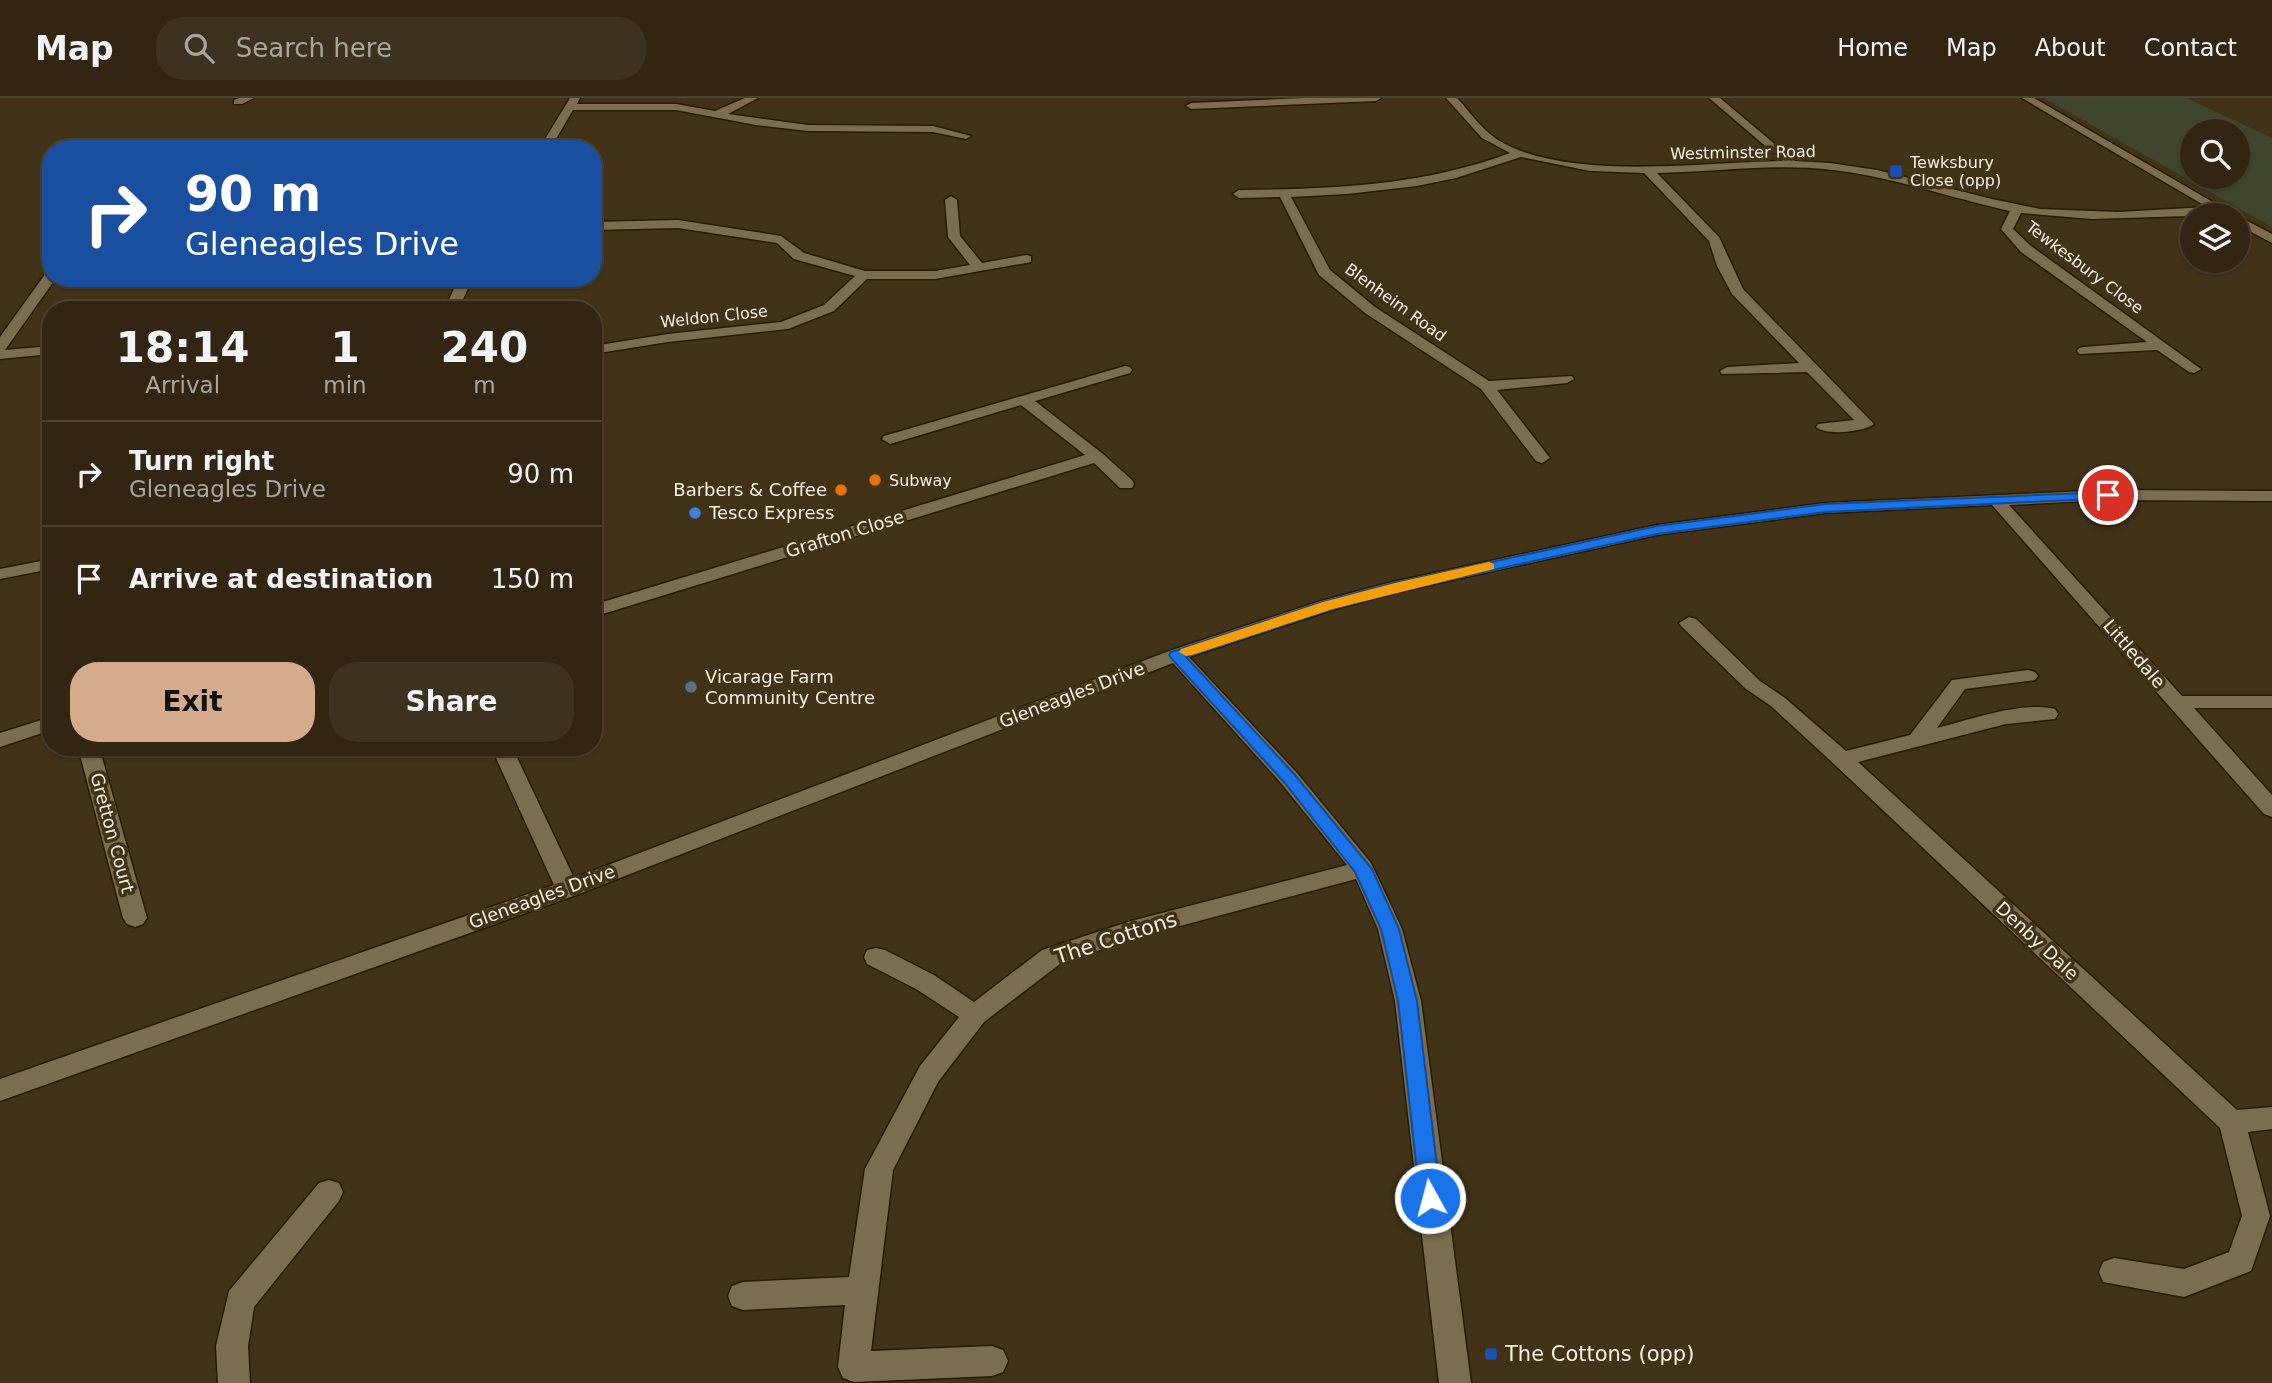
<!DOCTYPE html>
<html lang="en">
<head>
<meta charset="utf-8">
<style>
	body { margin:0; font-family:"DejaVu Sans",sans-serif; background:#3d3220; color:#f1f3f6; height:100vh; display:flex; flex-direction:column; font-size:26px; white-space:nowrap }
	* { box-sizing:border-box; margin:0 }
	p { font-size:23px; color:#a8a59f }
	.icon { flex:none; width:38px; height:38px; fill:none; stroke:currentColor; stroke-width:2; stroke-linecap:round; stroke-linejoin:round }
	.map { position:relative; flex:1; overflow:hidden }
	.drawer { position:absolute; left:42px; top:203px; width:560px; height:455px; display:flex; flex-direction:column; background:#322612; border-radius:28px; box-shadow:0 2px 5px #0004,0 0 0 2px #4d4332 }
	.drawer>* { flex:none }
	.banner { position:absolute; left:42px; top:42px; width:560px; height:147px; border-radius:28px; box-shadow:0 2px 5px #0004,0 0 0 2px #4d4332; background:#1a4fa0; color:#fff; overflow:hidden }
	.fabs { position:absolute; left:2180px; top:21px; display:grid; gap:14px }
	.fabs a { display:grid; place-items:center; width:70px; height:70px; border-radius:50%; background:#322612; box-shadow:0 2px 5px #0004,0 0 0 2px #4d4332; font-size:35px }
	.pin { position:absolute; display:grid; place-items:center; width:60px; height:60px; color:#fff; margin:-30px; border:4px solid #fff; border-radius:50%; box-shadow:0 2px 7px #0007 }
	.me { position:absolute; width:77px; margin:-38px; rotate:353deg; stroke-linejoin:round; filter:drop-shadow(0 0 5px #0008) }
	.turn { display:flex; align-items:center; gap:24px; height:147px; padding:0 28px; font-size:32px }
	.turn .icon { width:91px; height:91px; stroke-width:2.5 }
	.turn b { display:block; font-size:49px; line-height:60px }
	.eta { display:flex; justify-content:space-evenly; align-items:center; height:119px; text-align:center }
	.eta b { font-size:42px; font-weight:700; line-height:49px }
	.cta { display:flex; gap:14px; margin-top:auto; padding:14px 28px }
	.cta a { flex:1; height:80px; border-radius:28px; background:#d6ab8b; color:#111; font-size:28px; font-weight:700; line-height:80px; text-align:center }
	.cta a+a { background:#3d3220; color:#f1f3f6 }
	ul { padding:0; list-style:none }
	li { display:flex; align-items:center; gap:21px; height:105px; padding:0 28px; border-top:2px solid #4d4332 }
	li div { flex:1 }
	li b { display:block; font-size:26px }
	li em { font-style:normal }
	header { display:flex; align-items:center; gap:42px; box-sizing:border-box; height:98px; padding:0 35px; background:#322612; border-bottom:2px solid #4d4332 }
	header strong { font-size:33px }
	nav { display:flex; gap:38px; margin-inline-start:auto; font-size:24px }
	.search { width:490px; height:63px; background:#3d3220; display:flex; align-items:center; gap:18px; box-sizing:border-box; padding:0 24px; border-radius:28px; color:#a8a59f; font-size:26px }
	.map>svg:first-child { display:block }
	.green { fill:#3e472e; fill-rule:evenodd }
	.lines { fill:none; stroke-linecap:round; stroke-linejoin:round }
	.minor-casing { stroke:#281b01; stroke-width:3 }
	.minor { fill:#7d6d50; fill-rule:evenodd }
	.route { fill:#1a73e8; stroke:#114b97; stroke-width:2 }
	.slow { fill:#f59e0b }
	.transit-dot { fill:#1a4fb4; stroke:#423318; stroke-width:2.5 }
	.food-dot { fill:#e8710a; stroke:#423318; stroke-width:2.5 }
	.shop-dot { fill:#3f7fe0; stroke:#423318; stroke-width:2.5 }
	.service-dot { fill:#5c6f8a; stroke:#423318; stroke-width:2.5 }
	.labels { text-anchor:middle; stroke-width:7; stroke-linejoin:round; paint-order:stroke }
	.far-street-label { font-size:16px; fill:#f9f0e0; stroke:#423318 }
	.far-poi-label { font-size:16px; fill:#f9f0e0; stroke:#423318; text-anchor:start }
	.poi-label { font-size:18px; fill:#f9f0e0; stroke:#423318; text-anchor:start }
	.street-label { font-size:18px; fill:#f9f0e0; stroke:#423318 }
	.near-street-label { font-size:21px; fill:#f9f0e0; stroke:#423318 }
	.near-poi-label { font-size:21px; fill:#f9f0e0; stroke:#423318; text-anchor:start }
</style>
</head>
<body>
<header>
<strong>Map</strong>
<div class="search"><svg class="icon" aria-label="search" viewBox="0 0 24 24"><circle cx="10" cy="10" r="6"/><path d="M15 15l6 6"/></svg>Search here</div>
<nav><a>Home</a><a>Map</a><a>About</a><a>Contact</a></nav>
</header>
<div class="map">
<svg width="2272" height="1285" viewBox="0 0 2272 1285">
	<rect width="100%" height="100%" fill="#423318"/>
	<path class="green" d="M 2044,0 L 2186,0 L 2272,40 L 2272,129 ZM 2193,33 L 2238,33 L 2238,79 L 2193,79 Z"/>
	<g class="lines">
		<g class="minor-casing">
			<g id="minor">
				<path d="M 239,0 L 254,0 L 242,6 L 234,6 L 234,2 Z"/>
				<path d="M 570,0 L 580,0 L 577,6 L 676,6 L 715,13 L 745,0 L 758,0 L 728,16 L 808,27 L 933,28 L 971,38 L 966,41 L 933,34 L 808,33 L 756,27 L 676,12 L 573,12 L 550,51 L 539,51 Z"/>
				<path d="M 1304,0 L 1381,0 L 1376,3 L 1191,11 L 1186,8 L 1191,5 Z"/>
				<path d="M 1446,0 L 1457,0 C 1470,14 1481,31 1498,42 C 1568,84 1703,64 1783,63 L 1709,0 L 1720,0 L 1795,63 L 1830,65 L 1877,72 L 1992,101 L 2040,111 L 2118,114 L 2207,109 L 2022,0 L 2034,0 L 2228,113 L 2222,117 L 2092,121 L 2021,115 L 2013,131 L 2031,148 L 2201,271 L 2194,275 L 2189,274 L 2157,252 L 2079,256 L 2077,253 L 2079,250 L 2084,249 L 2147,244 L 2021,154 L 2001,131 L 2010,113 C 1951,100 1893,79 1833,72 C 1775,65 1715,74 1657,75 L 1719,139 L 1743,191 L 1874,326 C 1864,334 1826,338 1816,329 L 1818,326 L 1854,322 L 1807,274 L 1722,276 L 1720,273 L 1727,269 L 1799,265 L 1732,196 L 1717,168 L 1709,143 L 1644,75 L 1590,73 L 1521,59 L 1456,80 L 1417,88 L 1347,96 L 1291,99 L 1330,172 L 1375,209 L 1489,283 L 1572,278 L 1574,281 L 1567,285 L 1497,292 L 1550,360 L 1542,365 L 1536,363 L 1481,291 L 1365,215 L 1319,177 L 1280,99 L 1239,100 L 1233,96 L 1239,92 C 1332,91 1422,88 1510,55 L 1482,40 Z"/>
				<path d="M 951,98 L 957,102 L 960,138 L 982,165 L 1026,157 L 1031,158 L 1031,164 L 935,181 L 867,181 L 834,213 L 788,231 L 668,244 L 593,256 L 593,248 L 668,236 L 781,224 L 824,207 L 855,178 L 794,161 L 777,145 L 678,130 L 593,132 L 593,124 L 678,122 L 781,138 L 804,155 L 865,173 L 935,173 L 970,167 L 948,139 L 945,102 Z"/>
				<path d="M 2238,118 L 2272,136 L 2272,145 L 2238,127 Z"/>
				<path d="M 51,174 L 51,180 L 56,180 L 5,252 L 51,248 L 51,256 L 0,261 L 0,239 L 46,175 Z"/>
				<path d="M 459,180 L 473,180 L 458,212 L 444,212 Z"/>
				<path d="M 1125,268 L 1130,269 L 1132,272 L 1130,275 L 1035,303 L 1103,356 L 1132,382 L 1134,386 L 1132,390 L 1120,390 L 1094,365 L 593,519 L 593,507 L 1085,357 L 1021,307 L 890,346 L 882,341 L 884,338 Z"/>
				<path d="M 2108,392 L 2272,393 L 2272,403 L 2108,402 L 2009,407 L 2182,598 L 2272,598 L 2272,610 L 2194,610 L 2272,697 L 2272,719 L 2264,716 L 1992,407 L 1825,415 L 1657,437 L 1398,494 L 1335,511 L 1189,559 L 1297,675 L 1371,765 L 1402,831 L 1421,903 L 1471,1285 L 1439,1285 L 1395,903 L 1378,831 L 1356,781 L 1135,840 L 1060,866 L 984,924 L 938,984 L 893,1072 L 871,1253 L 992,1248 L 1003,1252 L 1008,1263 L 1003,1274 L 992,1278 L 854,1284 L 843,1280 L 838,1269 L 845,1207 L 743,1212 L 732,1208 L 728,1198 L 732,1188 L 743,1184 L 849,1179 L 865,1071 L 920,968 L 959,919 L 916,891 L 867,866 L 864,859 L 867,852 L 876,850 L 885,852 L 934,877 L 974,904 L 1042,852 L 1131,823 L 1347,767 L 1281,685 L 1173,565 L 576,797 L 0,1003 L 0,981 L 554,787 L 491,649 L 512,649 L 574,780 L 1169,553 L 1321,503 L 1388,485 L 1657,427 L 1825,405 Z"/>
				<path d="M 51,461 L 51,471 L 0,481 L 0,471 Z"/>
				<path d="M 1689,519 L 1696,521 L 1760,583 L 1785,600 L 1846,653 L 1910,637 L 1952,582 L 2028,572 L 2035,574 L 2038,578 L 2035,582 L 1965,591 L 1937,630 C 1970,622 2021,603 2055,611 L 2058,616 L 2055,621 L 2006,626 L 1858,664 L 2237,1012 L 2272,1009 L 2272,1031 L 2248,1034 L 2270,1118 L 2251,1173 L 2184,1199 L 2103,1184 L 2099,1174 L 2103,1164 L 2114,1160 L 2184,1171 L 2229,1154 L 2242,1118 L 2220,1030 L 1834,666 L 1771,608 L 1746,591 L 1682,529 L 1679,525 Z"/>
				<path d="M 51,619 L 51,632 L 0,649 L 0,635 Z"/>
				<path d="M 78,649 L 99,649 L 147,820 L 143,826 L 135,829 L 127,826 L 123,820 Z"/>
				<path d="M 329,1082 L 339,1085 L 343,1094 L 339,1103 L 254,1209 L 248,1248 L 250,1285 L 218,1285 L 216,1248 L 229,1193 L 319,1085 Z"/>
			</g>
		</g>
		<use href="#minor" class="minor"/>
	</g>
	<path class="route" d="M 2108,394 L 2115,397 L 2113,400 L 1825,414 L 1657,436 L 1398,493 L 1333,511 L 1186,559 L 1295,677 L 1372,771 L 1399,831 L 1417,903 L 1441,1100 L 1438,1107 L 1430,1110 L 1423,1107 L 1420,1100 L 1398,903 L 1381,831 L 1355,774 L 1284,684 L 1171,560 L 1169,557 L 1171,554 L 1323,504 L 1390,486 L 1657,428 L 1825,406 Z"/>
	<path class="slow" d="M 1489,464 L 1494,466 L 1494,471 L 1333,511 L 1192,557 L 1186,558 L 1179,554 L 1181,551 L 1323,504 L 1395,485 Z"/>
	<g class="transit-dot">
		<rect x="1889" y="66" width="14" height="14" rx="3.5"/>
		<rect x="1484" y="1249" width="14" height="14" rx="3.5"/>
	</g>
	<g class="food-dot">
		<circle cx="875" cy="382" r="7"/>
		<circle cx="841" cy="392" r="7"/>
	</g>
	<circle class="shop-dot" cx="695" cy="415" r="7"/>
	<circle class="service-dot" cx="691" cy="589" r="7"/>
	<g class="labels">
		<g class="far-street-label">
			<text transform="translate(1743 54) rotate(-1)" y="6">Westminster Road</text>
			<text transform="translate(2085 169) rotate(37)" y="6">Tewkesbury Close</text>
			<text transform="translate(1396 204) rotate(36)" y="6">Blenheim Road</text>
			<text transform="translate(714 218) rotate(-6)" y="6">Weldon Close</text>
		</g>
		<g class="far-poi-label">
			<text x="1910" y="70">Tewksbury<tspan x="1910" dy="18">Close (opp)</tspan></text>
			<text x="889" y="388">Subway</text>
		</g>
		<g class="poi-label">
			<text x="827" y="398" text-anchor="end">Barbers &amp; Coffee</text>
			<text x="709" y="421">Tesco Express</text>
			<text x="705" y="585">Vicarage Farm<tspan x="705" dy="21">Community Centre</tspan></text>
		</g>
		<g class="street-label">
			<text transform="translate(845 436) rotate(-17)" y="6">Grafton Close</text>
			<text transform="translate(2134 556) rotate(49)" y="6">Littledale</text>
			<text transform="translate(1072 597) rotate(-21)" y="6">Gleneagles Drive</text>
			<text transform="translate(112 735) rotate(75)" y="6">Gretton Court</text>
			<text transform="translate(542 799) rotate(-20)" y="6">Gleneagles Drive</text>
			<text transform="translate(2037 843) rotate(43)" y="6">Denby Dale</text>
		</g>
		<g class="near-street-label">
			<text transform="translate(1116 840) rotate(-18)" y="7">The Cottons</text>
		</g>
		<g class="near-poi-label">
			<text x="1505" y="1263">The Cottons (opp)</text>
		</g>
	</g>
</svg>
<div class="fabs">
<a><svg class="icon" aria-label="search" viewBox="0 0 24 24"><circle cx="10" cy="10" r="6"/><path d="M15 15l6 6"/></svg></a>
<a><svg class="icon" aria-label="layers" viewBox="0 0 24 24"><path d="M12 4l9 5-9 5-9-5zM3 14l9 5 9-5"/></svg></a>
</div>
<div class="pin" style="left:2108px;top:397px;background:#d93025"><svg class="icon" aria-label="arrive" viewBox="0 0 24 24"><path d="M6 21V4h12l-3 4 3 4H6"/></svg></div>
<svg class="me" style="left:1430px;top:1100px" viewBox="-20 -20 40 40"><circle r="17" fill="#1a73e8" stroke="#fff" stroke-width="3"/><path d="M0-11L8 9 0 5-8 9z" fill="#fff"/></svg>
<div class="banner">
<div class="turn"><svg class="icon" aria-label="right" viewBox="0 0 24 24"><path d="M7 20v-9h11M14 6l5 5-5 5"/></svg><div><b>90 m</b>Gleneagles Drive</div></div>
</div>
<section class="drawer">
<div class="eta">
<div><b>18:14</b><p>Arrival</p></div>
<div><b>1</b><p>min</p></div>
<div><b>240</b><p>m</p></div>
</div>
<ul>
<li><svg class="icon" aria-label="right" viewBox="0 0 24 24"><path d="M7 20v-9h11M14 6l5 5-5 5"/></svg><div><b>Turn right</b><p>Gleneagles Drive</p></div><em>90 m</em></li>
<li><svg class="icon" aria-label="arrive" viewBox="0 0 24 24"><path d="M6 21V4h12l-3 4 3 4H6"/></svg><div><b>Arrive at destination</b></div><em>150 m</em></li>
</ul>
<div class="cta"><a>Exit</a><a>Share</a></div>
</section>
</div>
</body>
</html>
